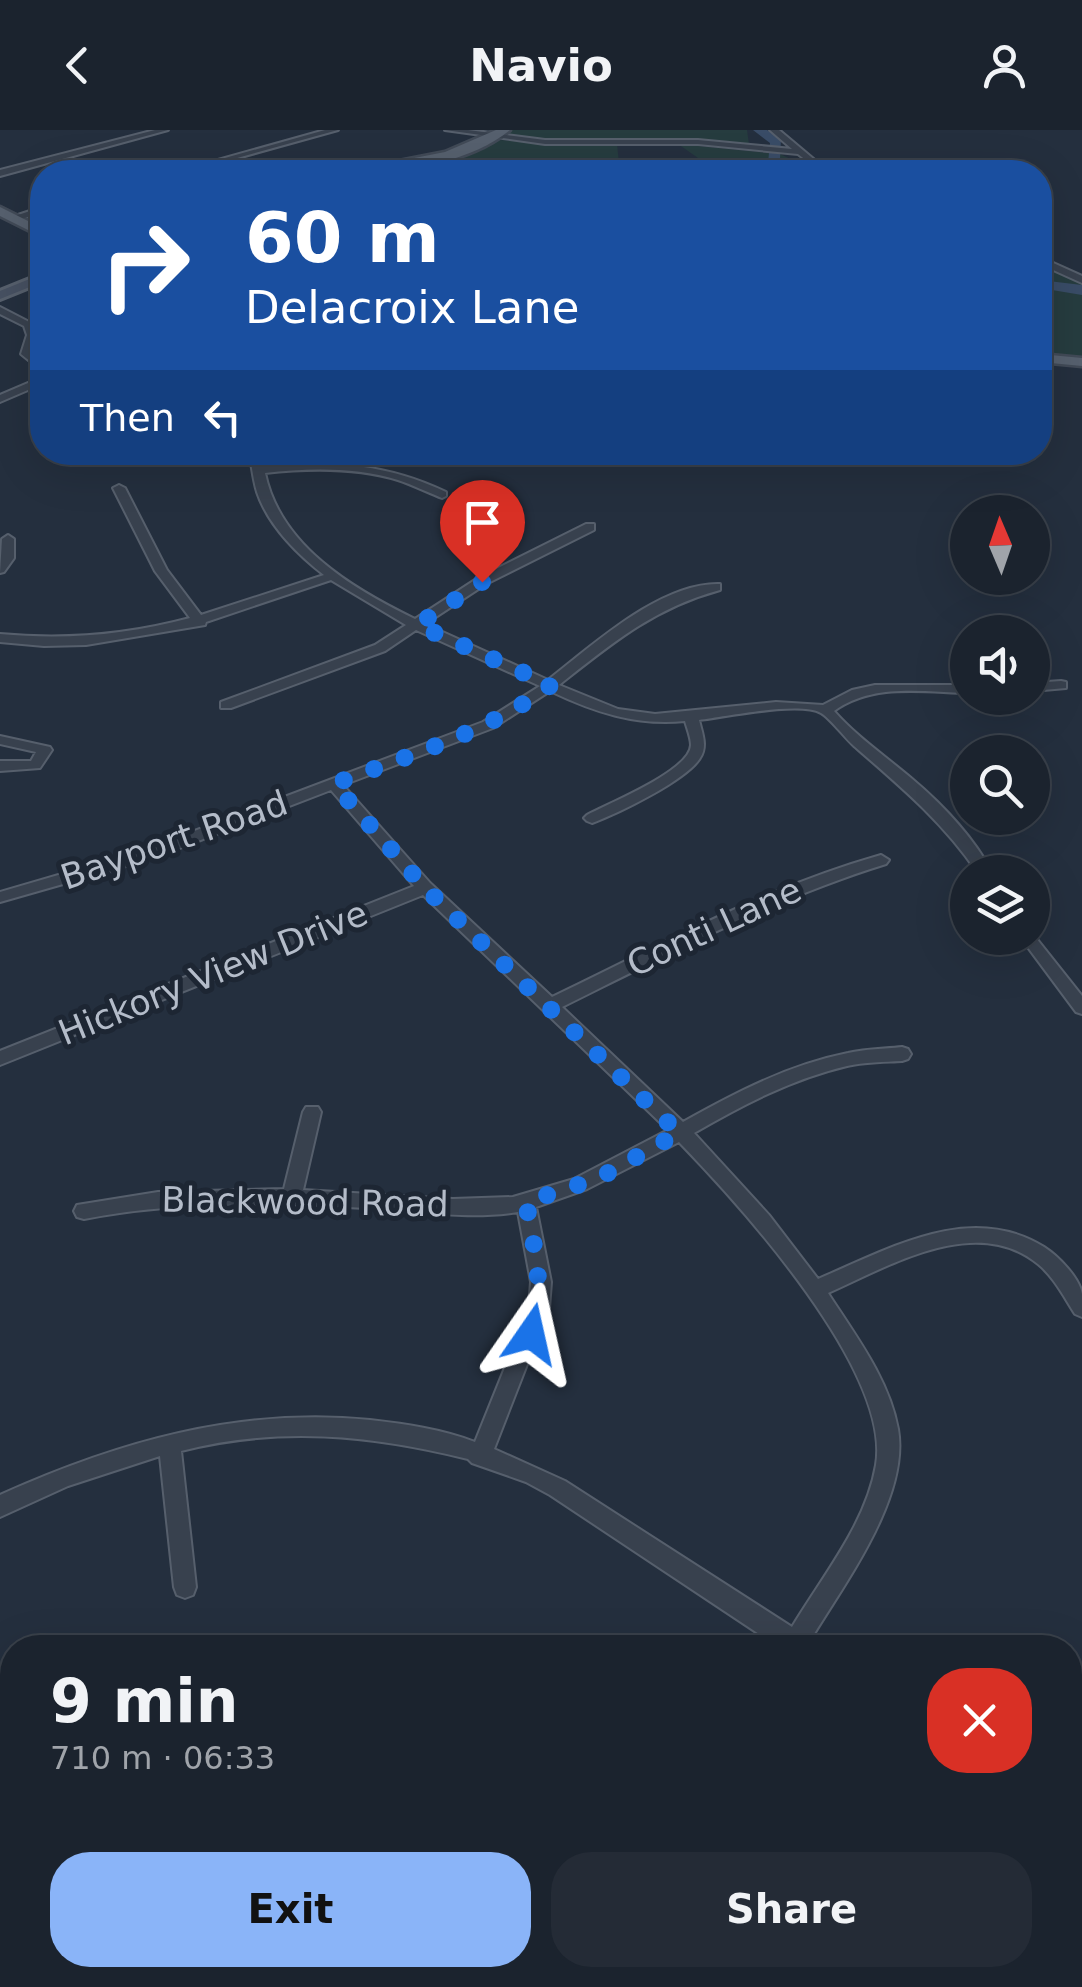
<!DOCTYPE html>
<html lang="en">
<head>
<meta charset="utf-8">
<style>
	body { margin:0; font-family:"DejaVu Sans",sans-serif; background:#242b36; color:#f1f3f6; height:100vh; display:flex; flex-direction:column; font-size:38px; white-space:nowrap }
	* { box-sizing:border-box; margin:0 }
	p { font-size:32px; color:#a0a4aa }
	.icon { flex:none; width:55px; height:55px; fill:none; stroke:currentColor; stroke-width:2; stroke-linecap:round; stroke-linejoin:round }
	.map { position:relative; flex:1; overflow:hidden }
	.drawer { position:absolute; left:0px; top:1505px; width:1082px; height:352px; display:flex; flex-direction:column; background:#1b232e; border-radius:40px 40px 0 0; box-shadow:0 10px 40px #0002,0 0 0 2px #39404a }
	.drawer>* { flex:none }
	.guide { position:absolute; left:30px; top:30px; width:1022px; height:305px; border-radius:40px; box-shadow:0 10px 40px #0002,0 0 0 2px #39404a; background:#1a4fa0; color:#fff; overflow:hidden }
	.needle { width:65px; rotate:358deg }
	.buttons { position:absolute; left:950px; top:365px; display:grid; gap:20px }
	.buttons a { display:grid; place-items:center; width:100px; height:100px; border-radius:50%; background:#1b232e; box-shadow:0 10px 40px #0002,0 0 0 2px #39404a; font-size:50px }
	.pin { position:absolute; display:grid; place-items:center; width:85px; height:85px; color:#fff; margin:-102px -42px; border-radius:50% 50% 50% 0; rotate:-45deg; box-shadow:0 0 10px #0007 }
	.pin .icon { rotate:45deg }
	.me { position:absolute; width:110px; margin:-55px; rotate:11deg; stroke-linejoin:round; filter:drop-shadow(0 0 8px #0008) }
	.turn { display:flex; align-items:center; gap:35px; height:210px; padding:0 50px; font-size:45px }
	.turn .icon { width:130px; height:130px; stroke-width:2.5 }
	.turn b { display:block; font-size:70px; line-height:85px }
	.then { display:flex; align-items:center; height:95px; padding:0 50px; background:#0003; gap:20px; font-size:38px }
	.round { display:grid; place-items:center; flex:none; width:105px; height:105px; border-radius:40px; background:#242b36 }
	.summary { display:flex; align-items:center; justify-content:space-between; height:170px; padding:0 50px }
	h1 { font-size:60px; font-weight:700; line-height:75px }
	.action { display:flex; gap:20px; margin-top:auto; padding:20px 50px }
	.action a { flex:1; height:115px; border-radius:40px; background:#8ab4f8; color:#111; font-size:40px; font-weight:700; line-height:115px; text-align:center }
	.action a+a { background:#242b36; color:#f1f3f6 }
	header { display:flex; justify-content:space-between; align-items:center; height:130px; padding:0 50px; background:#1b232e; font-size:45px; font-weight:700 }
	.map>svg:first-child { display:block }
	.green { fill:#263c3f }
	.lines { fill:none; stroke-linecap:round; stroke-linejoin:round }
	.river { fill:#394c67; fill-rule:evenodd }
	.minor-casing { stroke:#565f6c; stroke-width:4 }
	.secondary-casing { stroke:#565f6c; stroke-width:6 }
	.primary-casing { stroke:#414a57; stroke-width:5 }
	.minor { fill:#38414e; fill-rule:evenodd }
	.secondary { fill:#465061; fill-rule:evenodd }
	.primary { fill:#56606e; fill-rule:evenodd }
	.route { stroke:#1a73e8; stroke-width:18; stroke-dasharray:0 32.4 }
	.labels { text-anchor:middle; stroke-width:10; stroke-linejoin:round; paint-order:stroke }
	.street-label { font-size:35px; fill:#b4bcc9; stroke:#1d2633 }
</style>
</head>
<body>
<header><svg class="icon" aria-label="back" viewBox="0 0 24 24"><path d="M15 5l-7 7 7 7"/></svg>Navio<svg class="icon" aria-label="person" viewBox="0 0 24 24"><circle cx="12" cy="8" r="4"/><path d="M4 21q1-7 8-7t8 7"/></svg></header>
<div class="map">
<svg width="1082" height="1857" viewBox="0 0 1082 1857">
	<rect width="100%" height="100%" fill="#242f3e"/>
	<g class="green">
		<path d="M 510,0 L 747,0 L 749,14 L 542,10 L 504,5 Z"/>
		<path d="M 498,10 L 617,14 L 620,42 L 373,41 Z"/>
		<path d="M 678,14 L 780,24 L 818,42 L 718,42 Z"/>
		<path d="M 1040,134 L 1082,153 L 1082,228 L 1040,224 Z"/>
	</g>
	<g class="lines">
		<g class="river">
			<path d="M 753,0 L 767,0 L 781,9 L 780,29 L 792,42 L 779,42 L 768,33 L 770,13 Z"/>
			<path d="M 1040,150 L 1082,155 L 1082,165 L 1040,158 Z"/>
		</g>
		<g class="minor-casing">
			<g id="minor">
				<path d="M 155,0 L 168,0 L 0,46 L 0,40 Z"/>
				<path d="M 325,0 L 338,0 L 187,42 L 175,42 Z"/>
				<path d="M 445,0 L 468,0 L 545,10 L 698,10 L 792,19 L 770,0 L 779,0 L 829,42 L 821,42 L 798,24 L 698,14 L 545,14 Z"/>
				<path d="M 42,77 L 42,83 L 13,91 L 9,88 Z"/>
				<path d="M 1040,127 L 1082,146 L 1082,153 L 1040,134 Z"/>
				<path d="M 0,177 L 33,194 L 37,205 L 31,223 L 42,233 L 42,241 L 21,224 L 27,205 L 24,196 L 0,184 Z"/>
				<path d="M 42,247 L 42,254 L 0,272 L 0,265 Z"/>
				<path d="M 249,322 L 261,322 L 263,336 C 327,329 388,334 446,362 L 446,366 L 442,368 C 427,362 413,355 398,350 C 355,337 309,338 265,343 C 280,416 353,459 415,489 L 478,448 L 586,394 L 594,394 L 594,400 L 486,454 L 425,494 L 548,550 C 593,515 661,452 720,454 L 720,460 C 654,478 612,513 559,555 L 618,579 L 655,584 L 776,572 L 823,575 L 852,560 L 875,555 L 968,555 L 968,563 C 922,562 873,553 834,581 C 857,607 885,626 911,648 C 942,674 973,707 992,742 L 977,742 C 943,692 900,656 854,616 C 845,608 830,588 821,583 C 799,571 725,587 699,590 C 702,603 708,616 700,628 C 687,650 617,684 592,693 L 587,691 L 584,688 L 587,685 C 609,673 690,641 691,615 C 691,608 687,598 685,591 C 636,596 594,582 550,561 L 493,598 L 343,655 L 430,753 L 552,867 C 660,815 765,758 881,725 L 889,730 L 886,734 C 773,769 669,824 562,877 L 683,992 C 735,963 788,935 848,923 C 865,919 884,919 902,917 L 908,919 L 911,924 L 908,929 L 902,931 C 884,932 864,932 847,936 C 792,949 742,975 694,1003 L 769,1085 L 818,1149 C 889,1119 970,1071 1044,1117 C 1058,1126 1079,1147 1082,1164 C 1082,1171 1082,1180 1082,1187 L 1075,1184 C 1064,1167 1054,1147 1038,1134 C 976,1083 889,1136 828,1163 C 855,1205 889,1249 898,1299 C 910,1367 844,1454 811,1509 L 815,1518 L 780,1518 L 550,1365 L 526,1352 L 472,1333 L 468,1329 C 370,1305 280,1296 181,1321 L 196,1457 L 193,1465 L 185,1468 L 177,1465 L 174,1457 L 160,1326 L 68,1356 L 0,1387 L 0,1365 C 118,1312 239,1277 370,1290 C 405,1294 442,1299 475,1312 L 529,1178 L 531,1152 L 518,1082 C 468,1090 416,1081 366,1078 C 270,1073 178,1071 84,1089 L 77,1087 L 74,1081 L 77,1075 L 158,1062 L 284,1059 L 303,982 L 306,977 L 318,977 L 321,982 L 303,1060 L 453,1069 L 513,1067 L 574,1049 L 668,1000 L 423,765 L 0,935 L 0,921 L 414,756 L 331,660 L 154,728 L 0,772 L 0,762 L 144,720 L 483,592 L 540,556 L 416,500 L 385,521 L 231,578 L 221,578 L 221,572 L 375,515 L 406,495 L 331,450 L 206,492 L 205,495 L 86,515 L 44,516 L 0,512 L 0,504 C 65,510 127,505 190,488 L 155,441 L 113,358 L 119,355 L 125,358 L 167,440 L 201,485 L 324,445 C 297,424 268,395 257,362 C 253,349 252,336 249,322 ZM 679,1012 C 741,1076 892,1242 876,1335 C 866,1394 822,1447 792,1497 L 565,1351 L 494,1319 L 549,1178 L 551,1152 L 536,1077 L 587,1059 Z"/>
				<path d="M 8,405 L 14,409 L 14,428 L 4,442 L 0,443 L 2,409 Z"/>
				<path d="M 1061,551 L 1066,552 L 1066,558 L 1032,561 L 1032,553 Z"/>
				<path d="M 0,606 L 50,617 L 52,620 L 40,638 L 0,641 L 0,631 L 31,631 L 36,622 L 0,614 Z"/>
				<path d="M 1032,803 L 1082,866 L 1082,884 L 1076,882 L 1021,808 L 1032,808 Z"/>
				<path d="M 1070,1641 L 1082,1644 L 1082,1670 L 1070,1665 Z"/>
				<path d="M 765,1845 L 792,1845 L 798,1857 L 770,1857 Z"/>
			</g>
		</g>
		<g class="secondary-casing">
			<path id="secondary" d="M 42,144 L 42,152 L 0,169 L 0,161 Z"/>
		</g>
		<g class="primary-casing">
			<g id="primary">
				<path d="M 496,0 L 510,0 C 469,34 395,45 343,42 L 445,22 Z"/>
				<path d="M 0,77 L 42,98 L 42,107 L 0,86 Z"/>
				<path d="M 1040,224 L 1082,228 L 1082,236 L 1040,232 Z"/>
			</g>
		</g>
		<use href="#minor" class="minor"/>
		<use href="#secondary" class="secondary"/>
		<use href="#primary" class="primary"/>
	</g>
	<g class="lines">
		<path class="route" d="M 482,452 L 417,495 L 551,555 C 487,603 408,625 334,654 L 425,758 L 679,1003 L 599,1048 L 526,1072 C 534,1119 546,1158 531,1204"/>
	</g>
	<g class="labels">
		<g class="street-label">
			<text transform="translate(174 710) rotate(-19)" y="12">Bayport Road</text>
			<text transform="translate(714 797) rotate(-25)" y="12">Conti Lane</text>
			<text transform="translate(213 843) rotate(-22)" y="12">Hickory View Drive</text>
			<text transform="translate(305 1072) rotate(1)" y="12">Blackwood Road</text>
		</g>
	</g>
</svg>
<div class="buttons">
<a><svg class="needle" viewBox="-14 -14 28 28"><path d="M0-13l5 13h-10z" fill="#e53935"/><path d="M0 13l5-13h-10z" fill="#a0a4aa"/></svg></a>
<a><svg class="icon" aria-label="sound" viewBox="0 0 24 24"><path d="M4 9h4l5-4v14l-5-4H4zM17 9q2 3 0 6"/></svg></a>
<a><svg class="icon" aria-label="search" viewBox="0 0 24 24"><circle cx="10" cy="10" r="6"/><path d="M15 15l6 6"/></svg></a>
<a><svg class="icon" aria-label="layers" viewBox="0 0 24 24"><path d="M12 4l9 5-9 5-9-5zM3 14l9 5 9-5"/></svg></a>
</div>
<div class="pin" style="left:482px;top:452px;background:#d93025"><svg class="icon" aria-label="arrive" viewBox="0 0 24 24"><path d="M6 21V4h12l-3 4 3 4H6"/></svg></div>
<svg class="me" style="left:531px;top:1204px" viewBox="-20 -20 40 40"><path d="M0-17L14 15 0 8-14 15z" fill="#1a73e8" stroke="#fff" stroke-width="4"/></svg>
<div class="guide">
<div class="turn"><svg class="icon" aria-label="right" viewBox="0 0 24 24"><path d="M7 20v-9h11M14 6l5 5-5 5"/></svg><div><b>60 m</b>Delacroix Lane</div></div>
<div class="then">Then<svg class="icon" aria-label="left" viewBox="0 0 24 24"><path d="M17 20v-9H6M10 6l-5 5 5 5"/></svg></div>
</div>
<section class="drawer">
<div class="summary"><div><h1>9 min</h1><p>710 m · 06:33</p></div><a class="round" style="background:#d93025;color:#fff"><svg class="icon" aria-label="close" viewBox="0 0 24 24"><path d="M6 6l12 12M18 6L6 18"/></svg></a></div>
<div class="action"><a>Exit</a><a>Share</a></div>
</section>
</div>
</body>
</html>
